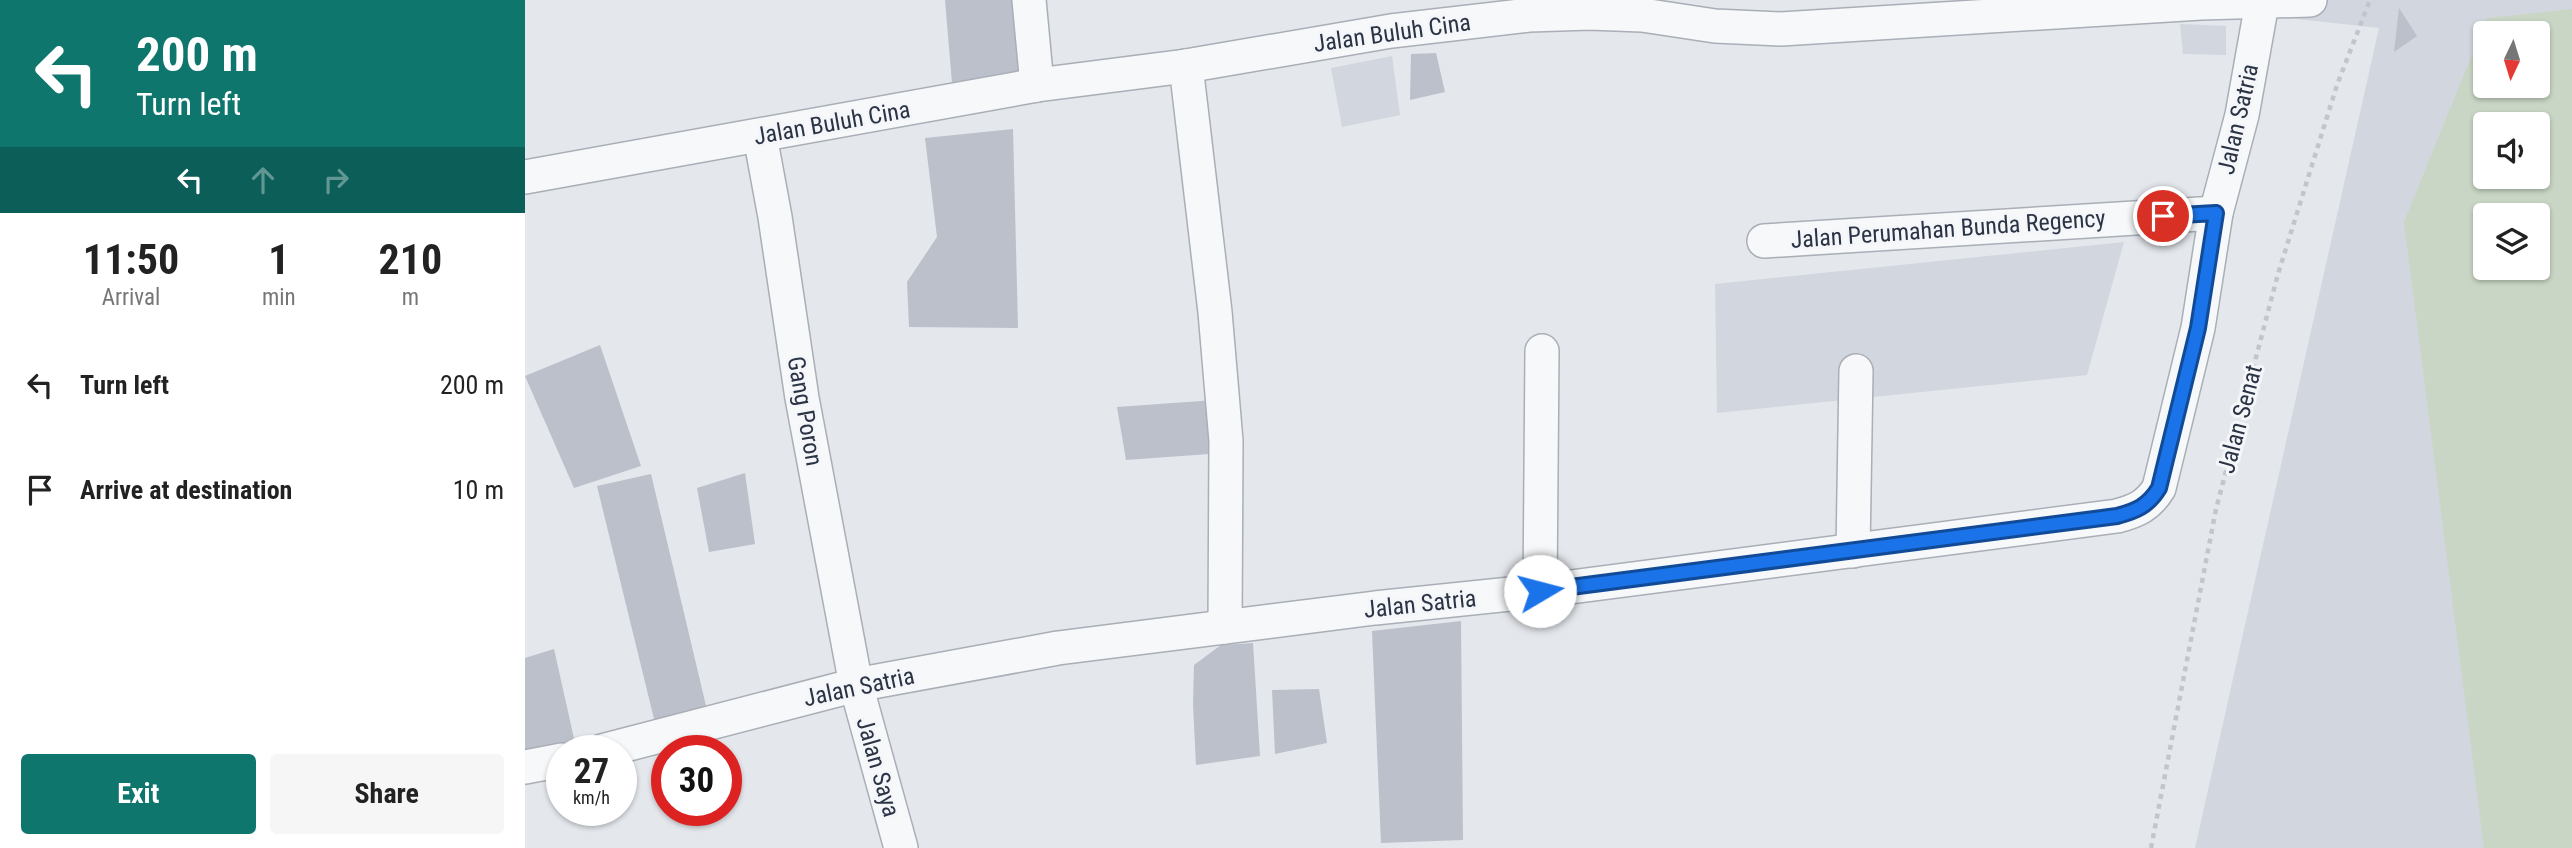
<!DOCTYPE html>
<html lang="en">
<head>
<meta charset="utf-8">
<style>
	body { margin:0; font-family:"Roboto Condensed",sans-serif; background:#f6f6f6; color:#222; height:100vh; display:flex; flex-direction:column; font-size:26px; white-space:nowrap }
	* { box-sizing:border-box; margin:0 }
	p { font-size:23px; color:#767676 }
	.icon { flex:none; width:38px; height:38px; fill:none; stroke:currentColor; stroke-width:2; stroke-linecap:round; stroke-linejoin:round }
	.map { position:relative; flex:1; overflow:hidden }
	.side { display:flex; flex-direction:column; background:#fff; width:525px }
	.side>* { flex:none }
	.hud { background:#0f766e; color:#fff; overflow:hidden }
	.needle { width:46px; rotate:184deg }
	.buttons { position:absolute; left:1948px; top:21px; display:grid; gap:14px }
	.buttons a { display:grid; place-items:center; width:77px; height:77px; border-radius:7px; background:#fff; box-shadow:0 2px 5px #0004; font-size:35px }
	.speed { position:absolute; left:21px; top:735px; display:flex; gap:14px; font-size:35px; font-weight:700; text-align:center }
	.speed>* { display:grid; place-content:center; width:91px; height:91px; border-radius:50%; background:#fff; box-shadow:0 2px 5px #0004; line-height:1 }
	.speed small { font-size:18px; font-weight:400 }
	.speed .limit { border:10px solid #d22; background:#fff; color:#111 }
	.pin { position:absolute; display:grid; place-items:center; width:60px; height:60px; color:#fff; margin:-30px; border:4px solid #fff; border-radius:50%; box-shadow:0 2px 7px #0007 }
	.me { position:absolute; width:77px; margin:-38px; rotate:82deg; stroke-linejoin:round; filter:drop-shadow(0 0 5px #0008) }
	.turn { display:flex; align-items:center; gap:24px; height:147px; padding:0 21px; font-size:32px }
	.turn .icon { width:91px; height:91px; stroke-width:2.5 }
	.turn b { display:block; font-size:49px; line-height:60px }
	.lanes { display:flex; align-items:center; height:66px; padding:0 21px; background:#0003; justify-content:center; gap:35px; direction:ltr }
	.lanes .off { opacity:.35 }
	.eta { display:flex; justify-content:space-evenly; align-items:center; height:119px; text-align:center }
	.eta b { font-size:42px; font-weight:700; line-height:49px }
	.action { display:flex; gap:14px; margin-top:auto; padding:14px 21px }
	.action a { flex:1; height:80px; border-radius:7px; background:#0f766e; color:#fff; font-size:28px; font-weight:700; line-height:80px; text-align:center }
	.action a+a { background:#f6f6f6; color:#222 }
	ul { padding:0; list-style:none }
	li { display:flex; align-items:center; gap:21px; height:105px; padding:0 21px }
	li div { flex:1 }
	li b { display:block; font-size:26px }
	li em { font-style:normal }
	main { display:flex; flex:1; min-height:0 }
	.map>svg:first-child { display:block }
	.built { fill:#d2d6de; fill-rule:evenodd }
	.green { fill:#c9d6c5; fill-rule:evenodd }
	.building { fill:#bbc0ca }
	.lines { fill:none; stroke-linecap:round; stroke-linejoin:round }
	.minor-casing { stroke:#a9aeb7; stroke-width:36 }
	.path { stroke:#c2c5cb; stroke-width:4.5; stroke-dasharray:5 5; stroke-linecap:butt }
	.minor { stroke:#f7f8fa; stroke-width:33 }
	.route-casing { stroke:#114b97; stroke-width:18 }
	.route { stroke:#1a73e8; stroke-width:12 }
	.labels { text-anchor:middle; stroke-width:6; stroke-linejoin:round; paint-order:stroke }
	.street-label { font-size:24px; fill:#2b3445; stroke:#f4f6f9 }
</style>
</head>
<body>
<main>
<section class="side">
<div class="hud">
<div class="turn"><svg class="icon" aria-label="left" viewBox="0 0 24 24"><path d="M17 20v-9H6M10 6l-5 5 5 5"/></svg><div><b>200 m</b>Turn left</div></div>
<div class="lanes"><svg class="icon" aria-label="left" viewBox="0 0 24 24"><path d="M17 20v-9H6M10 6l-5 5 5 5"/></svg><svg class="icon off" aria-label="ahead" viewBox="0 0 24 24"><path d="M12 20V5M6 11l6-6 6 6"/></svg><svg class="icon off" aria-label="right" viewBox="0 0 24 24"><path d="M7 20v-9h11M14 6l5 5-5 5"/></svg></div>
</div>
<div class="eta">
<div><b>11:50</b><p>Arrival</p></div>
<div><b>1</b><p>min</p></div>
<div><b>210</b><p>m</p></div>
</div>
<ul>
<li><svg class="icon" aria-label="left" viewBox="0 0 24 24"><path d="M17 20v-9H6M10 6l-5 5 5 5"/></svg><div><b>Turn left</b></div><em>200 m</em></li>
<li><svg class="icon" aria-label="arrive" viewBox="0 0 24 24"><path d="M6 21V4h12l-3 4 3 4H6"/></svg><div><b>Arrive at destination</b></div><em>10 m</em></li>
</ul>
<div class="action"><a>Exit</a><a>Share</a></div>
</section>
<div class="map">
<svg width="2047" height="848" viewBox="0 0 2047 848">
	<rect width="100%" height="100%" fill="#e4e7ec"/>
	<g class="built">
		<path d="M 1776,0 L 2047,0 L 2047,848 L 1670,848 L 1854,28 L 1772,19 ZM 1960,33 L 2012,33 L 2012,86 L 1960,86 ZM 1960,124 L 2012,124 L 2012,177 L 1960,177 ZM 1960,215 L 2012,215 L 2012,268 L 1960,268 Z"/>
		<path d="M 1655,24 L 1701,26 L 1701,55 L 1658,54 Z"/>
		<path d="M 867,56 L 875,115 L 817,127 L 806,68 Z"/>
		<path d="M 1599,242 L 1562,375 L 1192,413 L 1190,284 Z"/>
	</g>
	<path class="green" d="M 2047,9 L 2047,848 L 1959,848 L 1879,222 L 1962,18 ZM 1960,33 L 2012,33 L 2012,86 L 1960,86 ZM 1960,124 L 2012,124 L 2012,177 L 1960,177 ZM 1960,215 L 2012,215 L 2012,268 L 1960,268 Z"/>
	<g class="building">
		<path d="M 420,0 L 501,0 L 508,70 L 427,83 Z"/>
		<path d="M 1874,8 L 1892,36 L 1869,52 Z"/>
		<path d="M 911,53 L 920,92 L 885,100 L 886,54 Z"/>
		<path d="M 488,129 L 493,328 L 384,327 L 382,282 L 412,237 L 400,138 Z"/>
		<path d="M 75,345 L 116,466 L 49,488 L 0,376 Z"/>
		<path d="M 690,400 L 698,453 L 601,460 L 592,407 Z"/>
		<path d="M 220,473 L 230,544 L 184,552 L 172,488 Z"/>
		<path d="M 126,474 L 182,710 L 130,723 L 72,486 Z"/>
		<path d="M 936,621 L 938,840 L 856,843 L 847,631 Z"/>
		<path d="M 728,643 L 735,756 L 671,765 L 668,704 L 669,665 L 696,645 Z"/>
		<path d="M 29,649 L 50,743 L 0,753 L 0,658 Z"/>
		<path d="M 794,689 L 802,743 L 750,754 L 747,690 Z"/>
	</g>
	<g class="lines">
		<g class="minor-casing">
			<g id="minor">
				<path d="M 504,0 L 512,85"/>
				<path d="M 661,66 L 690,312 L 701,441 L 700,627"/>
				<path d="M 235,136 L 250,217 L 277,398 L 331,685 L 376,848"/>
				<path d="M 0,177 L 512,85 L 661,66 L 866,31 L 1004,15 L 1065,13 L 1117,15 L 1190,26 L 1256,29 L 1676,3 L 1785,0"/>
				<path d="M 1239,241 L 1691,213"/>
				<path d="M 1328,551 L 1331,371"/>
				<path d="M 1015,591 L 1017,351"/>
				<path d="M 77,751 L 331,685 L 533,648 L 850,608 L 1015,591 L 1592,516 C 1611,511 1623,506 1634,488 L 1673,328 L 1691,213 L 1717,115 L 1737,3"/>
				<path d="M 0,767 L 37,760"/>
			</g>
		</g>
		<path class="path" d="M 1626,848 L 1691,509 L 1753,274 L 1812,85 L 1845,0"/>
		<use href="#minor" class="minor"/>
	</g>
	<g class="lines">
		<g class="route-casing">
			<path id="route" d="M 1015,591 L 1592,516 C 1611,511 1623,506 1634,488 L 1673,328 L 1691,213 L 1638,216"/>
		</g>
		<use href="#route" class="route"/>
	</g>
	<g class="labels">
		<g class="street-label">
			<text transform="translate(867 33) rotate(-8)" y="8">Jalan Buluh Cina</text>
			<text transform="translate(1713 119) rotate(-77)" y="8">Jalan Satria</text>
			<text transform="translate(307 123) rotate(-10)" y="8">Jalan Buluh Cina</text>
			<text transform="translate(1423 229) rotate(-4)" y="8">Jalan Perumahan Bunda Regency</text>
			<text transform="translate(280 411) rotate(80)" y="8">Gang Poron</text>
			<text transform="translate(1715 419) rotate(-75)" y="8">Jalan Senat</text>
			<text transform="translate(895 604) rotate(-6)" y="8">Jalan Satria</text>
			<text transform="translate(334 687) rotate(-12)" y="8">Jalan Satria</text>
			<text transform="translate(353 767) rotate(74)" y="8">Jalan Saya</text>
		</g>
	</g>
</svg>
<div class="buttons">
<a><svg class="needle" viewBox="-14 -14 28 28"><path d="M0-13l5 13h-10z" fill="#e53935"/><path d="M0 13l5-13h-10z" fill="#767676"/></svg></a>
<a><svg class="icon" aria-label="sound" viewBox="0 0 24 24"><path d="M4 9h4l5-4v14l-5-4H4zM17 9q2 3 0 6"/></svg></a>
<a><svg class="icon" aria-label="layers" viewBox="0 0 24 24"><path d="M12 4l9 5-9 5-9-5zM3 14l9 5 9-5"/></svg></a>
</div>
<div class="speed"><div>27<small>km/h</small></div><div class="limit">30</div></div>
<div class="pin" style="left:1638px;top:216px;background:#d93025"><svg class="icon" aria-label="arrive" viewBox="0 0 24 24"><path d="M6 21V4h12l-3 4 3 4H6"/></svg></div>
<svg class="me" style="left:1015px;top:591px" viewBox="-20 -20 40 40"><circle r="19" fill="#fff"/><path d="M0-13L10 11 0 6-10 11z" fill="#1a73e8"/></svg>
</div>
</main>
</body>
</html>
